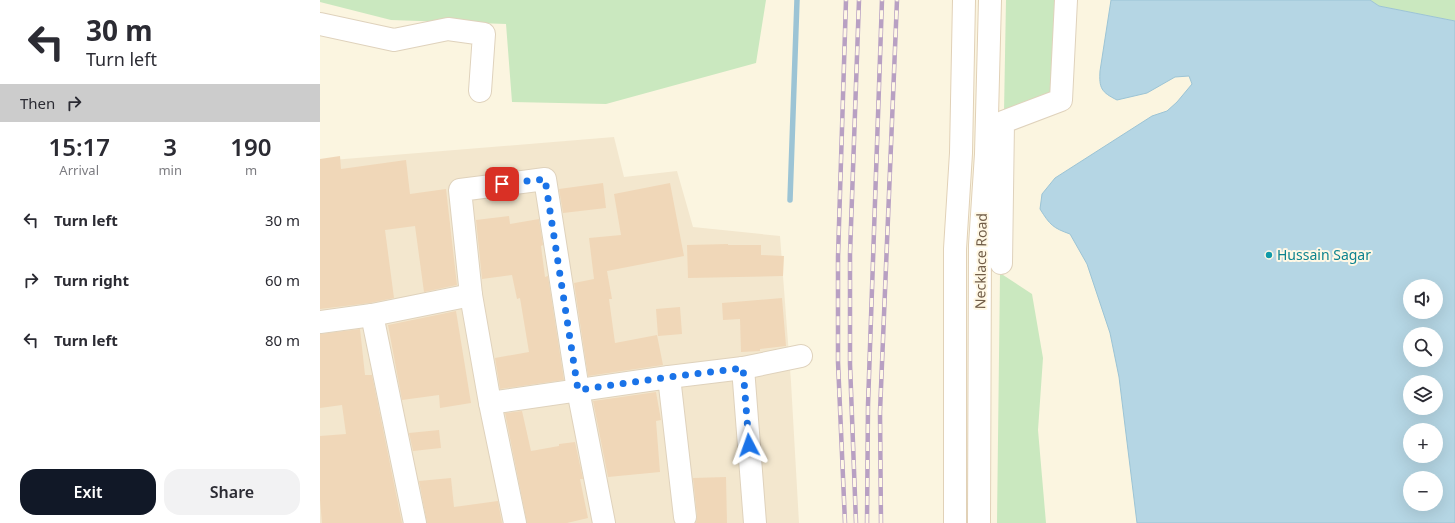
<!DOCTYPE html>
<html lang="en">
<head>
<meta charset="utf-8">
<style>
	body { margin:0; font-family:"Noto Sans",sans-serif; background:#f2f2f3; color:#2b2b33; height:100vh; display:flex; flex-direction:column; font-size:15px; white-space:nowrap }
	* { box-sizing:border-box; margin:0 }
	p { font-size:13px; color:#7c7c81 }
	.icon { flex:none; width:22px; height:22px; fill:none; stroke:currentColor; stroke-width:2; stroke-linecap:round; stroke-linejoin:round }
	.map { position:relative; flex:1; overflow:hidden }
	.drawer { display:flex; flex-direction:column; background:#fff; width:320px }
	.drawer>* { flex:none }
	.top-card { background:#fff; color:#2b2b33; overflow:hidden }
	.buttons { position:absolute; left:1083px; top:279px; display:grid; gap:8px }
	.buttons a { display:grid; place-items:center; width:40px; height:40px; border-radius:50%; background:#fff; box-shadow:0 4px 16px #0002; font-size:20px }
	.pin { position:absolute; display:grid; place-items:center; width:34px; height:34px; color:#fff; margin:-17px; border-radius:8px; box-shadow:0 2px 6px #0006 }
	.me { position:absolute; width:44px; margin:-22px; rotate:356deg; stroke-linejoin:round; filter:drop-shadow(0 0 3px #0008) }
	.turn { display:flex; align-items:center; gap:14px; height:84px; padding:0 20px; font-size:18px }
	.turn .icon { width:52px; height:52px; stroke-width:2.5 }
	.turn b { display:block; font-size:28px; line-height:34px }
	.then { display:flex; align-items:center; height:38px; padding:0 20px; background:#0003; gap:8px; font-size:15px }
	.eta { display:flex; justify-content:space-evenly; align-items:center; height:68px; text-align:center }
	.eta b { font-size:24px; font-weight:600; line-height:28px }
	.action { display:flex; gap:8px; margin-top:auto; padding:8px 20px }
	.action a { flex:1; height:46px; border-radius:16px; background:#111827; color:#fff; font-size:16px; font-weight:600; line-height:46px; text-align:center }
	.action a+a { background:#f2f2f3; color:#2b2b33 }
	ul { padding:0; list-style:none }
	li { display:flex; align-items:center; gap:12px; height:60px; padding:0 20px }
	li div { flex:1 }
	li b { display:block; font-size:15px }
	li em { font-style:normal }
	main { display:flex; flex:1; min-height:0 }
	.map>svg:first-child { display:block }
	.residential { fill:#f3e7ce }
	.green { fill:#cae8bf }
	.water { fill:#b5d6e4; stroke:#9cc4d5; fill-rule:evenodd }
	.lines { fill:none; stroke-linecap:round; stroke-linejoin:round }
	.stream { stroke:#9cc4d5; stroke-width:5.5 }
	.building { fill:#f0d7b8 }
	.street-casing { stroke:#dfd2bc; stroke-width:24 }
	.secondary-casing { stroke:#e1d1b7; stroke-width:24 }
	.street { stroke:#fff; stroke-width:22 }
	.secondary { stroke:#fff; stroke-width:22 }
	.rail-casing { stroke:#b8a0c3; stroke-width:4.5 }
	.rail { stroke:#fff8e5; stroke-width:3; stroke-dasharray:9; stroke-linecap:butt }
	.route { stroke:#1a73e8; stroke-width:7; stroke-dasharray:0 12.6 }
	.culture-dot { fill:#0f9aa8; stroke:#fff8e5; stroke-width:1.5 }
	.labels { text-anchor:middle; stroke-width:4; stroke-linejoin:round; paint-order:stroke }
	.culture-label { font-size:14px; fill:#0d838f; stroke:#fff8e5; text-anchor:start }
	.street-label { font-size:14px; fill:#715d48; stroke:#fff8e5 }
</style>
</head>
<body>
<main>
<section class="drawer">
<div class="top-card">
<div class="turn"><svg class="icon" aria-label="left" viewBox="0 0 24 24"><path d="M17 20v-9H6M10 6l-5 5 5 5"/></svg><div><b>30 m</b>Turn left</div></div>
<div class="then">Then<svg class="icon" aria-label="right" viewBox="0 0 24 24"><path d="M7 20v-9h11M14 6l5 5-5 5"/></svg></div>
</div>
<div class="eta">
<div><b>15:17</b><p>Arrival</p></div>
<div><b>3</b><p>min</p></div>
<div><b>190</b><p>m</p></div>
</div>
<ul>
<li><svg class="icon" aria-label="left" viewBox="0 0 24 24"><path d="M17 20v-9H6M10 6l-5 5 5 5"/></svg><div><b>Turn left</b></div><em>30 m</em></li>
<li><svg class="icon" aria-label="right" viewBox="0 0 24 24"><path d="M7 20v-9h11M14 6l5 5-5 5"/></svg><div><b>Turn right</b></div><em>60 m</em></li>
<li><svg class="icon" aria-label="left" viewBox="0 0 24 24"><path d="M17 20v-9H6M10 6l-5 5 5 5"/></svg><div><b>Turn left</b></div><em>80 m</em></li>
</ul>
<div class="action"><a>Exit</a><a>Share</a></div>
</section>
<div class="map">
<svg width="1135" height="523" viewBox="0 0 1135 523">
	<rect width="100%" height="100%" fill="#fbf5e0"/>
	<path class="residential" d="M 294,137 L 304,177 L 357,171 L 373,227 L 460,236 L 471,382 L 479,523 L 0,523 L 0,161 Z"/>
	<g class="green">
		<path d="M 0,0 L 446,0 L 436,63 L 286,104 L 192,102 L 186,24 L 71,20 L 0,2 Z"/>
		<path d="M 686,0 L 742,0 L 732,96 L 684,112 Z"/>
		<path d="M 1050,0 L 1135,0 L 1135,21 L 1059,6 Z"/>
		<path d="M 680,273 L 712,294 L 723,358 L 718,430 L 726,523 L 677,523 Z"/>
	</g>
	<path class="water" d="M 791,0 L 1050,0 L 1059,6 L 1135,21 L 1135,523 L 817,523 L 799,377 L 790,333 L 767,264 L 750,234 C 733,228 730,225 720,209 L 722,194 L 735,178 L 832,116 L 847,111 L 857,102 L 872,84 L 869,76 L 855,77 L 827,93 L 797,100 C 781,92 779,88 780,71 ZM 1090,286 L 1116,286 L 1116,312 L 1090,312 ZM 1090,334 L 1116,334 L 1116,360 L 1090,360 ZM 1090,382 L 1116,382 L 1116,408 L 1090,408 ZM 1090,430 L 1116,430 L 1116,456 L 1090,456 ZM 1090,478 L 1116,478 L 1116,504 L 1090,504 Z"/>
	<g class="lines">
		<path class="stream" d="M 470,200 L 477,0"/>
	</g>
	<g class="building">
		<path d="M 20,156 L 21,169 L 86,160 L 90,194 L 126,189 L 137,285 L 104,292 L 95,226 L 65,230 L 74,298 L 50,303 L 0,309 L 0,159 Z"/>
		<path d="M 283,183 L 286,208 L 243,213 L 239,189 Z"/>
		<path d="M 350,183 L 364,256 L 287,271 L 292,299 L 289,299 L 295,343 L 337,335 L 343,365 L 268,376 L 254,283 L 274,279 L 269,238 L 301,235 L 294,194 Z"/>
		<path d="M 189,216 L 190,224 L 219,219 L 223,245 L 221,246 L 225,277 L 228,276 L 244,380 L 180,389 L 175,358 L 209,352 L 200,298 L 197,299 L 192,275 L 162,279 L 156,220 Z"/>
		<path d="M 408,244 L 408,245 L 441,245 L 441,255 L 464,256 L 463,276 L 368,278 L 367,245 Z"/>
		<path d="M 462,298 L 466,346 L 440,349 L 440,351 L 421,352 L 420,319 L 403,320 L 402,303 Z"/>
		<path d="M 360,307 L 362,334 L 338,336 L 336,309 Z"/>
		<path d="M 136,311 L 151,403 L 120,408 L 119,395 L 82,400 L 68,325 Z"/>
		<path d="M 40,329 L 45,375 L 52,375 L 82,523 L 2,523 L 0,500 L 0,436 L 26,434 L 22,405 L 0,408 L 0,334 Z"/>
		<path d="M 336,392 L 341,420 L 336,421 L 340,472 L 288,477 L 273,401 Z"/>
		<path d="M 202,411 L 211,451 L 239,446 L 239,444 L 255,442 L 263,479 L 260,479 L 268,518 L 247,523 L 207,523 L 185,413 Z"/>
		<path d="M 119,430 L 121,448 L 93,451 L 89,433 Z"/>
		<path d="M 406,477 L 407,523 L 376,523 L 377,516 L 373,478 Z"/>
		<path d="M 131,478 L 134,507 L 178,501 L 182,523 L 107,523 L 99,481 Z"/>
	</g>
	<g class="lines">
		<g class="street-casing">
			<g id="street">
				<path d="M 0,24 L 74,40 L 128,29 L 164,34 L 160,91"/>
				<path d="M 681,263 L 683,122 L 741,100 L 746,0"/>
				<path d="M 52,315 L 95,523"/>
				<path d="M 0,322 L 52,315 L 151,295"/>
				<path d="M 423,368 L 435,523"/>
				<path d="M 349,377 L 423,368 L 481,356"/>
				<path d="M 170,403 L 349,377 L 365,517"/>
				<path d="M 195,523 L 170,403 L 151,295 L 140,190 L 225,179 L 258,390 L 284,523"/>
			</g>
		</g>
		<g class="secondary-casing">
			<g id="secondary">
				<path d="M 635,523 L 635,249 L 641,153 L 644,0"/>
				<path d="M 659,523 L 660,245 L 666,154 L 670,0"/>
			</g>
		</g>
		<use href="#street" class="street"/>
		<use href="#secondary" class="secondary"/>
		<g class="rail-casing">
			<g id="rail">
				<path d="M 525,523 L 518,362 L 518,257 L 526,0"/>
				<path d="M 536,523 L 530,364 L 530,254 L 539,0"/>
				<path d="M 547,523 L 548,405 L 562,0"/>
				<path d="M 561,523 L 560,412 L 577,0"/>
			</g>
		</g>
		<use href="#rail" class="rail"/>
	</g>
	<g class="lines">
		<path class="route" d="M 182,184 L 225,179 L 258,390 L 349,377 L 423,368 L 429,445"/>
	</g>
	<circle class="culture-dot" cx="949" cy="255" r="4"/>
	<g class="labels">
		<g class="culture-label">
			<text x="957" y="260">Hussain Sagar</text>
		</g>
		<g class="street-label">
			<text transform="translate(661 261) rotate(-89)" y="5">Necklace Road</text>
		</g>
	</g>
</svg>
<div class="buttons">
<a><svg class="icon" aria-label="sound" viewBox="0 0 24 24"><path d="M4 9h4l5-4v14l-5-4H4zM17 9q2 3 0 6"/></svg></a>
<a><svg class="icon" aria-label="search" viewBox="0 0 24 24"><circle cx="10" cy="10" r="6"/><path d="M15 15l6 6"/></svg></a>
<a><svg class="icon" aria-label="layers" viewBox="0 0 24 24"><path d="M12 4l9 5-9 5-9-5zM3 14l9 5 9-5"/></svg></a>
<a>+</a>
<a>−</a>
</div>
<div class="pin" style="left:182px;top:184px;background:#d93025"><svg class="icon" aria-label="arrive" viewBox="0 0 24 24"><path d="M6 21V4h12l-3 4 3 4H6"/></svg></div>
<svg class="me" style="left:429px;top:445px" viewBox="-20 -20 40 40"><path d="M0-17L14 15 0 8-14 15z" fill="#1a73e8" stroke="#fff" stroke-width="4"/></svg>
</div>
</main>
</body>
</html>
